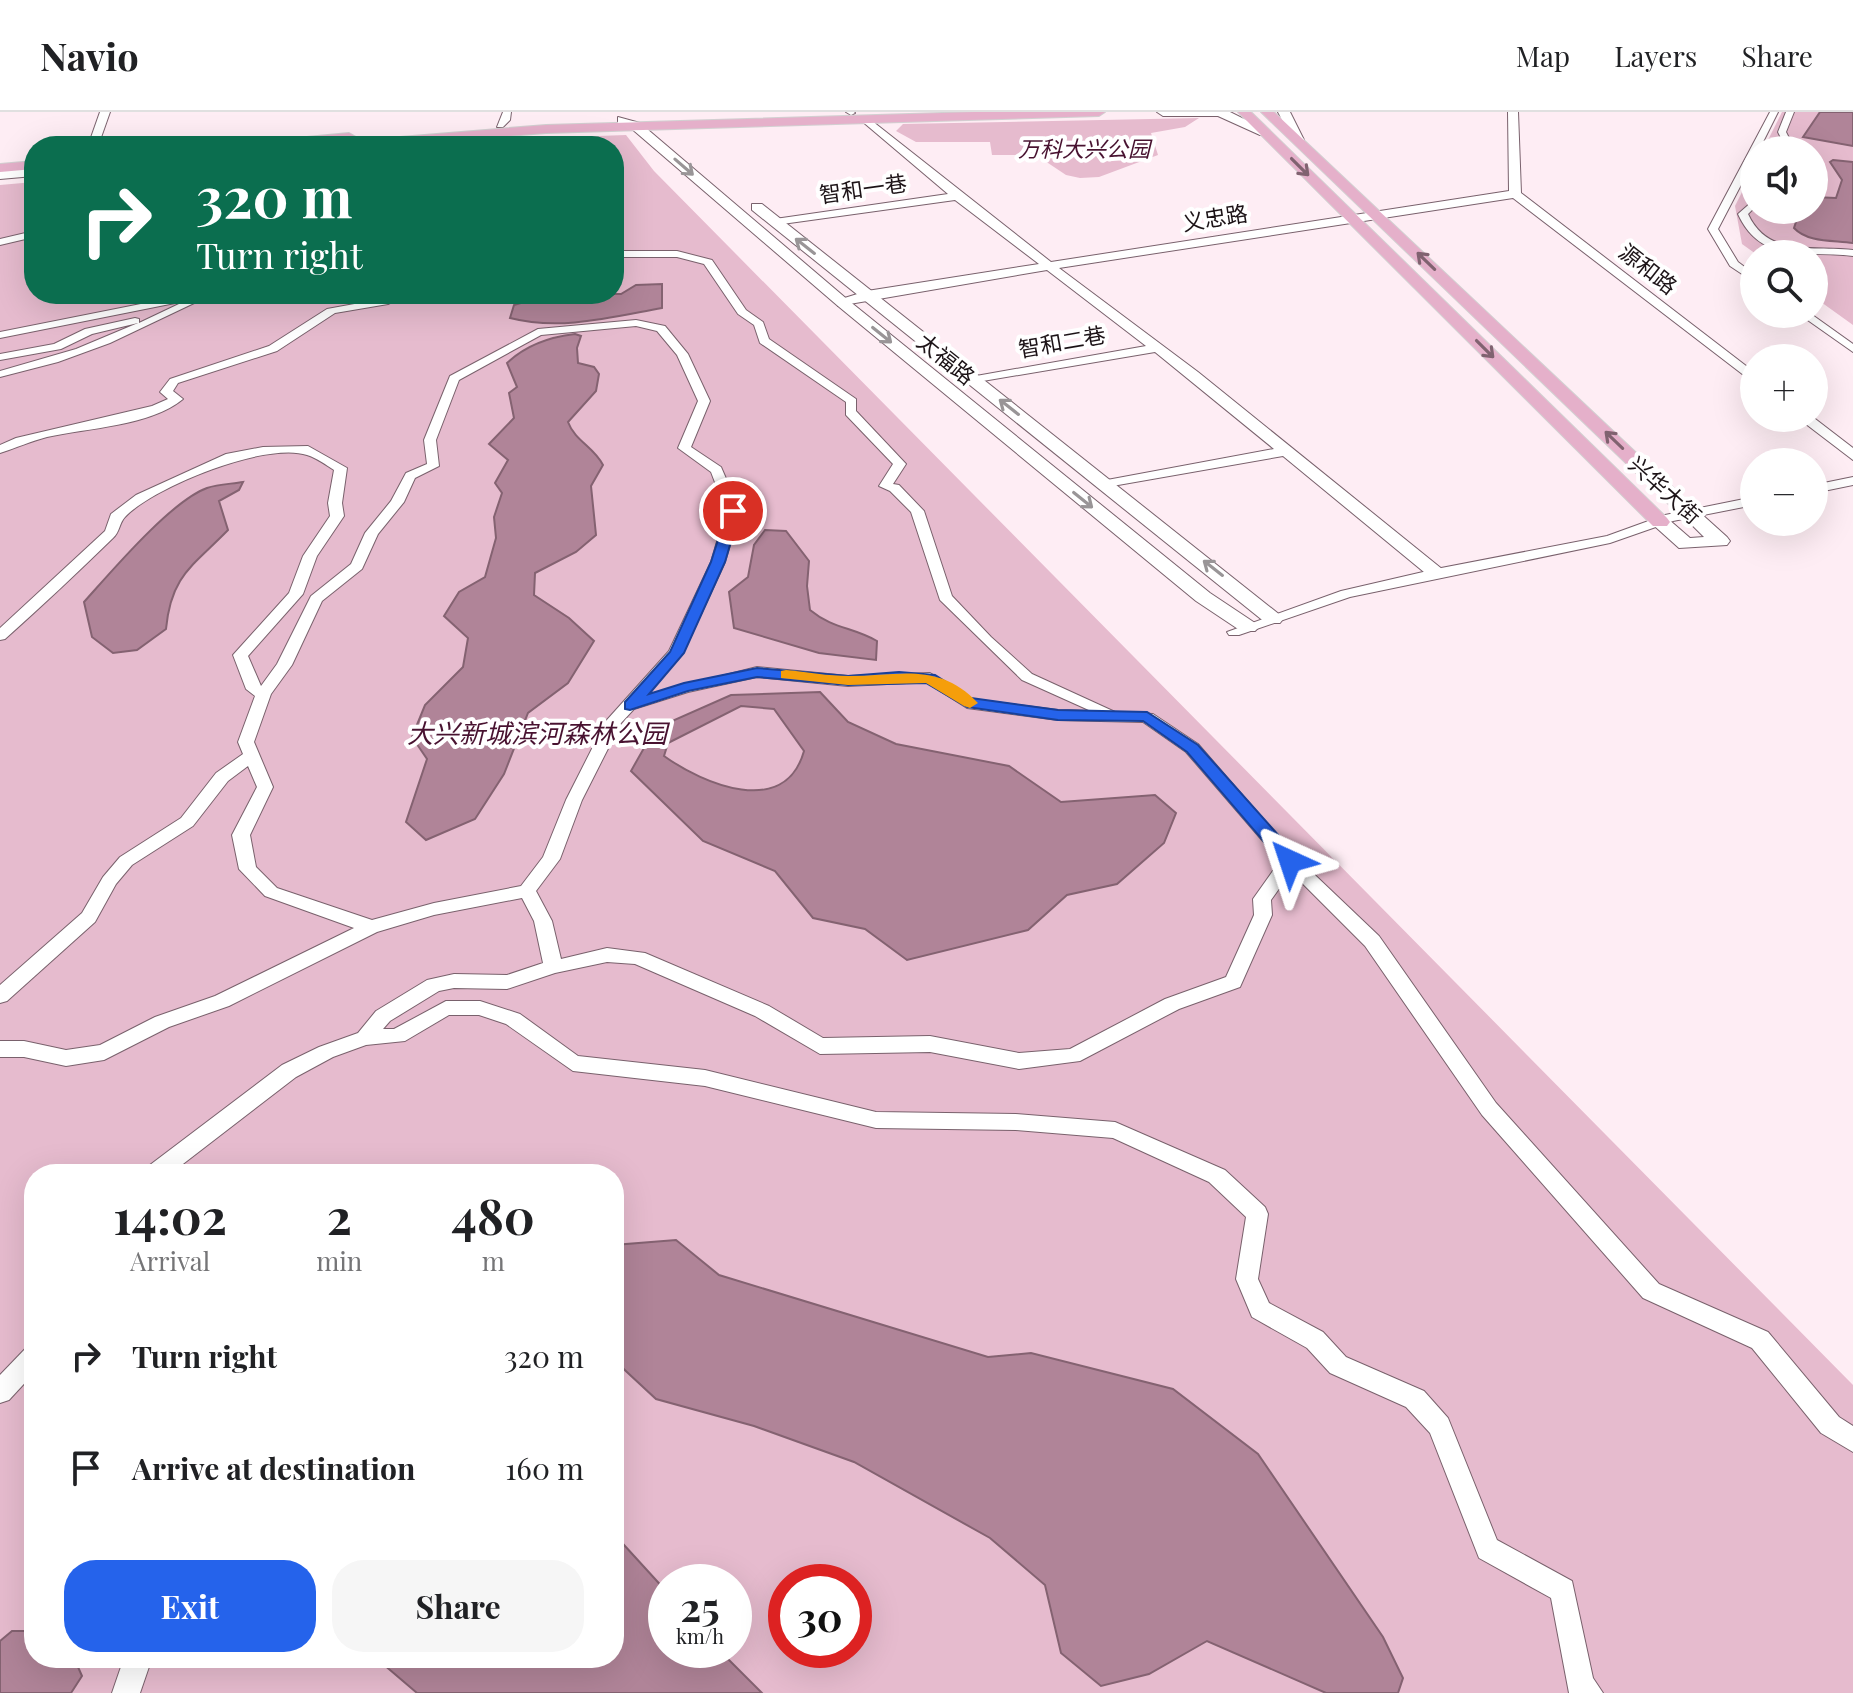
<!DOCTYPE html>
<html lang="en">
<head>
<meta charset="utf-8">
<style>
	body { margin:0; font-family:"Playfair Display","Noto Sans SC",serif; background:#f6f6f6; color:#202124; height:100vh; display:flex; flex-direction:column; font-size:30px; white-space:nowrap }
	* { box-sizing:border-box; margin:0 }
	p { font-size:26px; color:#757577 }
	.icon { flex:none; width:44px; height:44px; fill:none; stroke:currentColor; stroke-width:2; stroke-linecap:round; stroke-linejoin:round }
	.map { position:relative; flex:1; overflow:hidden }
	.side { position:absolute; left:24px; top:1052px; width:600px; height:504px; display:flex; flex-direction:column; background:#fff; border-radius:32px; box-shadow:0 8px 32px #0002 }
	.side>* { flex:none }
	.hud { position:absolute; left:24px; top:24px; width:600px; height:168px; border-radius:32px; box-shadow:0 8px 32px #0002; background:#0b6e4f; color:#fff; overflow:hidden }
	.fabs { position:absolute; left:1740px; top:24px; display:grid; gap:16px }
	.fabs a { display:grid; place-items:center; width:88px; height:88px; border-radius:50%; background:#fff; box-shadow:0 8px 32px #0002; font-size:40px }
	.speed { position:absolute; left:648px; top:1452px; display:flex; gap:16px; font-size:40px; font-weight:700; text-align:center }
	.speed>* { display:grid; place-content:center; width:104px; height:104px; border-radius:50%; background:#fff; box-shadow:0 8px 32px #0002; line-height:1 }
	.speed small { font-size:20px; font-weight:400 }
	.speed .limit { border:12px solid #d22; background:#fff; color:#111 }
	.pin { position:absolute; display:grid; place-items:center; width:68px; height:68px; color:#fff; margin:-34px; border:4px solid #fff; border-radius:50%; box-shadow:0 2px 8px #0007 }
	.me { position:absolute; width:88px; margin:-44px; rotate:318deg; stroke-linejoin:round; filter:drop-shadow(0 0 6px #0008) }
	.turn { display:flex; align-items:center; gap:28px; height:168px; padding:0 40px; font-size:36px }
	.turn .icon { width:104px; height:104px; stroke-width:2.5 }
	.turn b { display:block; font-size:56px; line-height:68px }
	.eta { display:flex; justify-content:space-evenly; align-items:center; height:136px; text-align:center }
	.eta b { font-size:48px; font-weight:700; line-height:56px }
	.action { display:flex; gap:16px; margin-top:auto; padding:16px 40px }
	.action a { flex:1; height:92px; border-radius:32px; background:#2563eb; color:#fff; font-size:32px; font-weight:700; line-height:92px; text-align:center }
	.action a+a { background:#f6f6f6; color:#202124 }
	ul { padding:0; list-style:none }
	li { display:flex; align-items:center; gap:24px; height:112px; padding:0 40px }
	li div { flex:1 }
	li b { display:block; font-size:30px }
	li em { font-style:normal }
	header { display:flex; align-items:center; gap:48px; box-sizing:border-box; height:112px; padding:0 40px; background:#fff; border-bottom:2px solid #e0e0e0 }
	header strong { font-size:38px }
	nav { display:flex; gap:44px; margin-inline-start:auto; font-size:28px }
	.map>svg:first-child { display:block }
	.green { fill:#e6bbce; fill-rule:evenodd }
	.water { fill:#b08498; stroke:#846271; stroke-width:2; fill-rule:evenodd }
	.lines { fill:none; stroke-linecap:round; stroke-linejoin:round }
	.minor-casing { stroke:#79616c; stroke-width:2 }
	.tertiary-casing { stroke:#79616c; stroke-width:2 }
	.secondary-casing { stroke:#79616c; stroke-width:2 }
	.primary-casing { stroke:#d2d0d1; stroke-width:2 }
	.minor { fill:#fff; fill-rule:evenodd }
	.tertiary { fill:#fff; fill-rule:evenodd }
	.secondary { fill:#fff; fill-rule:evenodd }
	.primary { fill:#e5b0ca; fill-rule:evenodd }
	.oneway { stroke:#999597 }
	.oneway2 { stroke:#806270 }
	.route { fill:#2563eb; stroke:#184099; stroke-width:2 }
	.slow { fill:#f59e0b }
	.labels { text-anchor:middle; stroke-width:8; stroke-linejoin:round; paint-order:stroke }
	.far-park-label { font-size:22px; font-style:italic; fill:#481230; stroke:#fff }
	.far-street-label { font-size:22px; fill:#1c1317; stroke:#fff }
	.park-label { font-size:26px; font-style:italic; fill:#481230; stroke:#fff }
</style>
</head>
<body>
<header>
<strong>Navio</strong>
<nav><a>Map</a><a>Layers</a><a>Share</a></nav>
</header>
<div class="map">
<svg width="1853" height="1581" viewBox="0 0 1853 1581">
	<rect width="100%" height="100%" fill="#feedf4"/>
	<g class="green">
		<path d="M 1782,0 L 1853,0 L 1853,213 L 1814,185 L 1814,142 L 1756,142 L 1742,132 L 1735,94 L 1754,56 L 1754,98 L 1814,98 L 1814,38 L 1763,38 Z"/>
		<path d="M 1199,6 L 1185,15 L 1151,21 L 1158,43 L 1099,65 L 1080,66 L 1066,63 L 1036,43 L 992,43 L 990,30 L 916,30 L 896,19 L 903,12 Z"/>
		<path d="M 626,23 L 654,59 L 1853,1273 L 1853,1581 L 0,1581 L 0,73 L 34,70 L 34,182 L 614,182 L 614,34 L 449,34 L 542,26 ZM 34,1062 L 614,1062 L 614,1546 L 34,1546 ZM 666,1470 L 734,1470 L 734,1538 L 666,1538 ZM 786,1470 L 854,1470 L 854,1538 L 786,1538 Z"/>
	</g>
	<g class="water">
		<path d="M 1820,0 L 1853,0 L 1853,34 L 1803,25 Z"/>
		<path d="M 1833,48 L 1853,50 L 1853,131 C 1834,128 1808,131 1794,116 L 1800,98 L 1814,98 L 1814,85 L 1836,86 L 1842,68 L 1830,50 Z"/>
		<path d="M 662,172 L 662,196 C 612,205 561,219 510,206 L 514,193 L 552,182 L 621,182 L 636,173 Z"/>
		<path d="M 575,222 L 581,224 L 577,236 L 578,251 L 594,255 L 599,262 L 596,279 L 568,310 C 575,329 594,335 603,353 L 591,374 L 596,423 L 576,440 L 535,461 L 534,483 L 569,506 L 594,529 L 568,571 L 528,601 L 504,662 L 475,707 L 426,728 L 406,710 L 427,647 L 412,625 L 425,593 L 463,555 L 468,526 L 444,504 L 459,480 L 485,465 L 496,426 L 494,405 L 502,381 L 495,371 L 508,348 L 489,332 L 514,306 L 509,281 L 517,275 L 507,251 C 526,233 549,225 575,222 Z"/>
		<path d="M 243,370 L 239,378 L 219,389 L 228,418 C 193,454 171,463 166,517 L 137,538 L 113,541 L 92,525 L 84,490 C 111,460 171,389 207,376 C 218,372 232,372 243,370 Z"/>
		<path d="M 765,418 L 786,419 L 809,449 L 807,474 L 810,498 C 833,517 853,515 877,529 L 876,548 L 819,541 L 734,516 L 729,480 L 748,465 L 754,433 Z"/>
		<path d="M 820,580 L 848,610 L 896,632 L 1009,654 L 1061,690 L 1155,683 L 1176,701 L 1164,731 L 1117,772 L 1067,783 L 1028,818 L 907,848 L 865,817 L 813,806 L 775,759 L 703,729 L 631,659 L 644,636 L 663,613 L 731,583 ZM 741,594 L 774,597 L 804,639 C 785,707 703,672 664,644 L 668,631 Z"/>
		<path d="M 676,1128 L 719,1163 L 988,1245 L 1031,1241 L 1173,1277 L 1258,1342 L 1383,1525 L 1403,1566 L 1398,1581 L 1326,1581 L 1207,1529 L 1149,1562 L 1101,1574 L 1061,1541 L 1045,1473 L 990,1426 L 854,1350 L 754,1314 L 656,1287 L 614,1248 L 614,1133 Z"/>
		<path d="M 614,1422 L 666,1479 L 666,1538 L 719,1538 L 762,1581 L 417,1581 L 376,1546 L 614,1546 Z"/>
		<path d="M 12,1519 L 34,1519 L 34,1546 L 74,1546 L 82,1564 L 71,1581 L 0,1581 L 0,1529 Z"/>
	</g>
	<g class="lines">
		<g class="minor-casing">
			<g id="minor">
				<path d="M 503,0 L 511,0 L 510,8 L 503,15 L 497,15 Z"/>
				<path d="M 846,0 L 854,0 L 855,1 L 851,3 Z"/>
				<path d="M 1770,0 L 1778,0 L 1759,38 L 1754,38 L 1754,48 L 1718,117 L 1738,150 L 1754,162 L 1754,170 L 1730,154 L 1708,117 Z"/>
				<path d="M 1786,0 L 1794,0 L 1786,20 L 1795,38 L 1787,38 L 1778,20 Z"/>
				<path d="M 1754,88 L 1754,96 L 1748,102 C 1768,146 1813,133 1853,138 L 1853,144 C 1807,138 1761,153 1738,102 Z"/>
				<path d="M 34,119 L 34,125 L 0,133 L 0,127 Z"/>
				<path d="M 614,139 L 677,139 L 712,148 L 746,198 L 763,210 L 769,227 L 856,287 L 856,299 L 906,352 L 893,372 L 899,373 L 924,399 L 952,484 L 991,525 L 1032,562 L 1115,600 L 1153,602 L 1198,632 L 1296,745 L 1379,824 L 1496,991 L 1659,1172 L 1768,1220 L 1839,1305 L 1853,1314 L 1853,1340 L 1821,1321 L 1752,1236 L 1643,1186 L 1482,1003 L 1365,834 L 1291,760 L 1271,788 L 1272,803 L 1240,875 L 1179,897 L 1080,949 L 1019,957 L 930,940 L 820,942 L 755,904 L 635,852 L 607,850 L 555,861 L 507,877 L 454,876 L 439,879 L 390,909 L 383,917 L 394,917 L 446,889 L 480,889 L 520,902 L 578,944 L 705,958 L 876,1000 L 1016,1002 L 1115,1010 L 1225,1058 L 1265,1095 L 1268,1102 L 1258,1167 L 1269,1191 L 1323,1220 L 1346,1245 L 1424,1279 L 1448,1306 L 1497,1428 L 1572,1469 L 1593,1566 L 1603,1581 L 1569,1581 L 1551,1486 L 1479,1446 L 1430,1321 L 1406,1295 L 1330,1261 L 1307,1236 L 1252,1205 L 1236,1167 L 1246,1105 L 1209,1070 L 1113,1026 L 1016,1018 L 876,1016 L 705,974 L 573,959 L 506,912 L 479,903 L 449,903 L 405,929 L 366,933 L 333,945 L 296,965 L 170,1062 L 143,1062 L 146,1056 L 282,953 L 319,935 L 358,921 L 376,899 L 427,868 L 454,862 L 507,863 L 543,851 L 534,809 L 522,786 L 434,803 L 377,820 L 229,894 L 169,915 L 104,948 L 66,954 L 24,945 L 0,945 L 0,929 L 24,929 L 66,938 L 100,933 L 155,905 L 215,884 L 354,816 L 265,784 L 239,757 L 232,723 L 257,675 L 248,654 L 228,669 L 193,714 L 132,753 L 116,772 L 95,810 L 7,889 L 0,891 L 0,873 L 82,801 L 103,765 L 120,745 L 181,706 L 216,661 L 243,642 L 238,630 L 255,584 L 246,577 L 233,543 L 289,481 L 303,444 L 330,404 L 328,391 L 334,358 C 326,353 317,346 307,343 C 267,329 153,375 125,405 C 119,411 120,420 113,426 C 78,460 42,494 5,527 L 0,528 L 0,516 L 105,419 L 111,402 L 136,383 L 226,342 L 263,335 L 308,334 L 347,356 L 342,391 L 344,404 L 317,444 L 303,482 L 248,544 L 261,574 L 277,552 L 311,484 L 351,452 L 365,421 L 391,389 L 406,361 L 427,352 L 424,328 L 450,264 L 538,217 L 636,208 L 665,214 L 688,242 L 710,289 L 691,335 L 721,355 L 740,399 L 725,450 L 683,541 L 646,583 L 757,555 L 848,564 L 930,561 L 971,587 L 1058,598 L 1091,599 L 1022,568 L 940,488 L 911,400 L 890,379 L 879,374 L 893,352 L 846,303 L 846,290 L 760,231 L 754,213 L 738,202 L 704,152 L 677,145 L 614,145 ZM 636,214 L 657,219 L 677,243 L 698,289 L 678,336 L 711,360 L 726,399 L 711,450 L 669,539 L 606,609 L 566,688 L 543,745 L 521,774 L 434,791 L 372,808 L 277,776 L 256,755 L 250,723 L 273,675 L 254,630 L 271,582 L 292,553 L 322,489 L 362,457 L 378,422 L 404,390 L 415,366 L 439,354 L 436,328 L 459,268 L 541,223 ZM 757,565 L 848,574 L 926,570 L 967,596 L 1058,608 L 1143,610 L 1186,640 L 1280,749 L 1253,787 L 1254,803 L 1226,865 L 1165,887 L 1070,937 L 1019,941 L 930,924 L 823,926 L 769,894 L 645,841 L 607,836 L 561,847 L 552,809 L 536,779 L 560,747 L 582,688 L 621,611 L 634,597 L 688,580 Z"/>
				<path d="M 200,182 L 213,182 L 110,231 L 58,250 L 0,265 L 0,259 L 76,237 L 138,211 L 92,222 L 61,237 L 0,248 L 0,242 L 54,232 L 85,217 L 135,206 L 139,207 L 139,211 Z"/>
				<path d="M 394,182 L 407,182 L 388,192 L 335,201 L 277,239 L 178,271 L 173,279 L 183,287 C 151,314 87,316 47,325 C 31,329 16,336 0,341 L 0,333 L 16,326 L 152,294 L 168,287 L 160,280 L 170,267 L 269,234 L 327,197 L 382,187 Z"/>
				<path d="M 181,184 L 186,187 L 185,189 L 0,226 L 0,220 Z"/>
				<path d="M 1799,202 L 1811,202 L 1853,232 L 1853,240 Z"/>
				<path d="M 1853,365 L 1853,373 L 1814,381 L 1814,373 Z"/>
				<path d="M 1754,385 L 1754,393 L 1673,409 L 1610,431 L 1350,485 L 1239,523 L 1229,523 L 1227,520 L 1341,479 L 1436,457 L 1607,424 L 1665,403 Z"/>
				<path d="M 34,1233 L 34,1261 L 9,1288 L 0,1291 L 0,1263 L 26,1236 Z"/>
				<path d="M 124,1546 L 152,1546 L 140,1581 L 112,1581 Z"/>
			</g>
		</g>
		<g class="tertiary-casing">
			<g id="tertiary">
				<path d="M 100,0 L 110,0 L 98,34 L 88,34 Z"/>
				<path d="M 1508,0 L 1518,0 L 1521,81 L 1754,260 L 1754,271 L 1513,86 L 1059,156 L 1198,260 L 1442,457 L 1444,461 L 1442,465 L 1430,465 L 1283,344 L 1101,376 L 1099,373 L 1107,368 L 1274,337 L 1155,240 L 971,271 L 971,265 L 976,264 L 1146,234 L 1047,158 L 838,194 L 838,188 L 867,179 L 1039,152 L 955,88 L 775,113 L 769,110 L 775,107 L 948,82 L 863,10 L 862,8 L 867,5 L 1051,150 L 1509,79 Z"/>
				<path d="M 1798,306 L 1814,306 L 1853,336 L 1853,348 Z"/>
			</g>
		</g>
		<g class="secondary-casing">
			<g id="secondary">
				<path d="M 1157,0 L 1230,0 L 1270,20 L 1260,23 L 1218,4 L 1163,4 Z"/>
				<path d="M 1278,0 L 1290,0 L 1304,28 L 1302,31 L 1294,31 Z"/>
				<path d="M 618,5 L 640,11 L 848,188 L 1210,481 L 1255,511 L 1259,515 L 1255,519 L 1241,519 L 1196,489 L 838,194 L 632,17 L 618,11 Z"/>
				<path d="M 34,56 L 34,64 L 0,67 L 0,59 Z"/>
				<path d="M 752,92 L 762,92 L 1280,503 L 1283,507 L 1280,511 L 1266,511 L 752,98 Z"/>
				<path d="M 1690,396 L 1697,398 L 1727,425 L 1730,429 L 1727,433 L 1679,436 L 1650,410 L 1653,406 L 1667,406 L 1690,426 L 1704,425 L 1681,402 Z"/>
			</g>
		</g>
		<g class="primary-casing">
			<g id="primary">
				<path d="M 975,0 L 1105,0 L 1099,4 L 546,21 L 382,34 L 325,34 L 328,31 L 247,34 L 254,30 L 349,21 L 356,25 L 351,29 L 546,13 Z"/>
				<path d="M 1238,0 L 1251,0 L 1667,406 L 1670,410 L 1667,414 L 1653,414 Z"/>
				<path d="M 1261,0 L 1274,0 L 1697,398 L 1700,402 L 1697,406 L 1683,406 Z"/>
				<path d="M 34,49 L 34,57 L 0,60 L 0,52 Z"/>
			</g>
		</g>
		<use href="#minor" class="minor"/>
		<use href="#tertiary" class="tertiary"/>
		<use href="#secondary" class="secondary"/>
		<use href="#primary" class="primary"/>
	</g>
	<defs><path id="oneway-shaft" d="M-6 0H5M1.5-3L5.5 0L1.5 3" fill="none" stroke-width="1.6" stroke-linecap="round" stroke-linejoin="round" transform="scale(2)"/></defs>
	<g class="oneway">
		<use href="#oneway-shaft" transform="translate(684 55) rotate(41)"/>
		<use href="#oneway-shaft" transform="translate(805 134) rotate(-142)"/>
		<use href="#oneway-shaft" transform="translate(882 223) rotate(39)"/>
		<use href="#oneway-shaft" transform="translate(1009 295) rotate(-142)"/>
		<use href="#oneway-shaft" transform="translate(1083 388) rotate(39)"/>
		<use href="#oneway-shaft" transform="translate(1213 456) rotate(-142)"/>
	</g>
	<g class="oneway2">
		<use href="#oneway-shaft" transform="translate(1300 55) rotate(45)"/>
		<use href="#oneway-shaft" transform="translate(1426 149) rotate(-136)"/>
		<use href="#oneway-shaft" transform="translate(1485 237) rotate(45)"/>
		<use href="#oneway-shaft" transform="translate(1614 328) rotate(-136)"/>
	</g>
	<path class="route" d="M 728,396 L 740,399 L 725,450 L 684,541 L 649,582 L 684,571 L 757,556 L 848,564 L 899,560 L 935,563 L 971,586 L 1058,598 L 1147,600 L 1198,633 L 1297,744 L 1299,749 L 1297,753 L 1284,753 L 1187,640 L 1143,609 L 1058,608 L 967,595 L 926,571 L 848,573 L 757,565 L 688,579 L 630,598 L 625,597 L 625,590 L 670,540 L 711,450 Z"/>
	<path class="slow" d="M 786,558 C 807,560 828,564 849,564 C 898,564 939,549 978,591 L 970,596 L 964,594 L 926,571 L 848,573 L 781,566 L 781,559 Z"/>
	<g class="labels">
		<g class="far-park-label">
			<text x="1084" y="45">万科大兴公园</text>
		</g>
		<g class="far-street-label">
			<text transform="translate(863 77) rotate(-8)" y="8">智和一巷</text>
			<text transform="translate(1215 106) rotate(-9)" y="8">义忠路</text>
			<text transform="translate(1648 157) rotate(38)" y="8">源和路</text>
			<text transform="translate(1062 230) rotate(-10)" y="8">智和二巷</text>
			<text transform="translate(946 247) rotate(39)" y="8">太福路</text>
			<text transform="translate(1665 378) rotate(42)" y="8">兴华大街</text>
		</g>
		<g class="park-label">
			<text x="537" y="631">大兴新城滨河森林公园</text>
		</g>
	</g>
</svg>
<div class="fabs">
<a><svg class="icon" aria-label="sound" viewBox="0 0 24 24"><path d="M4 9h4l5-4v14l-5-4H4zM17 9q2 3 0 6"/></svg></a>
<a><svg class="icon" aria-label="search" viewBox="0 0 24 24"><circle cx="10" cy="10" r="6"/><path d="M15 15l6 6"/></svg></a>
<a>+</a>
<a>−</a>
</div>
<div class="speed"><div>25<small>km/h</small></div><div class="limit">30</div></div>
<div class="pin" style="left:733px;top:399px;background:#d93025"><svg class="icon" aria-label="arrive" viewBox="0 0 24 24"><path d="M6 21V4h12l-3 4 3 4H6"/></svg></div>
<svg class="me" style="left:1290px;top:749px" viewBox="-20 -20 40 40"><path d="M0-17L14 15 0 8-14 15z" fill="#2563eb" stroke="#fff" stroke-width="4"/></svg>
<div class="hud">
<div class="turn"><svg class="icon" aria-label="right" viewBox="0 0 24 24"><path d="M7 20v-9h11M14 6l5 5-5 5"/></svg><div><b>320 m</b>Turn right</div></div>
</div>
<section class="side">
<div class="eta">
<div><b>14:02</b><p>Arrival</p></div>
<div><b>2</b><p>min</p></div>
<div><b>480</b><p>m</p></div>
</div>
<ul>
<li><svg class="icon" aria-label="right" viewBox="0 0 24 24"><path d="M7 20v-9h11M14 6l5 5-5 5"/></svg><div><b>Turn right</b></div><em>320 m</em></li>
<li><svg class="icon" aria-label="arrive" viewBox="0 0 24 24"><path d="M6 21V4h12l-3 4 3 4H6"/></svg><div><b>Arrive at destination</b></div><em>160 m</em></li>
</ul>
<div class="action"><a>Exit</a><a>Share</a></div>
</section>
</div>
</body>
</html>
